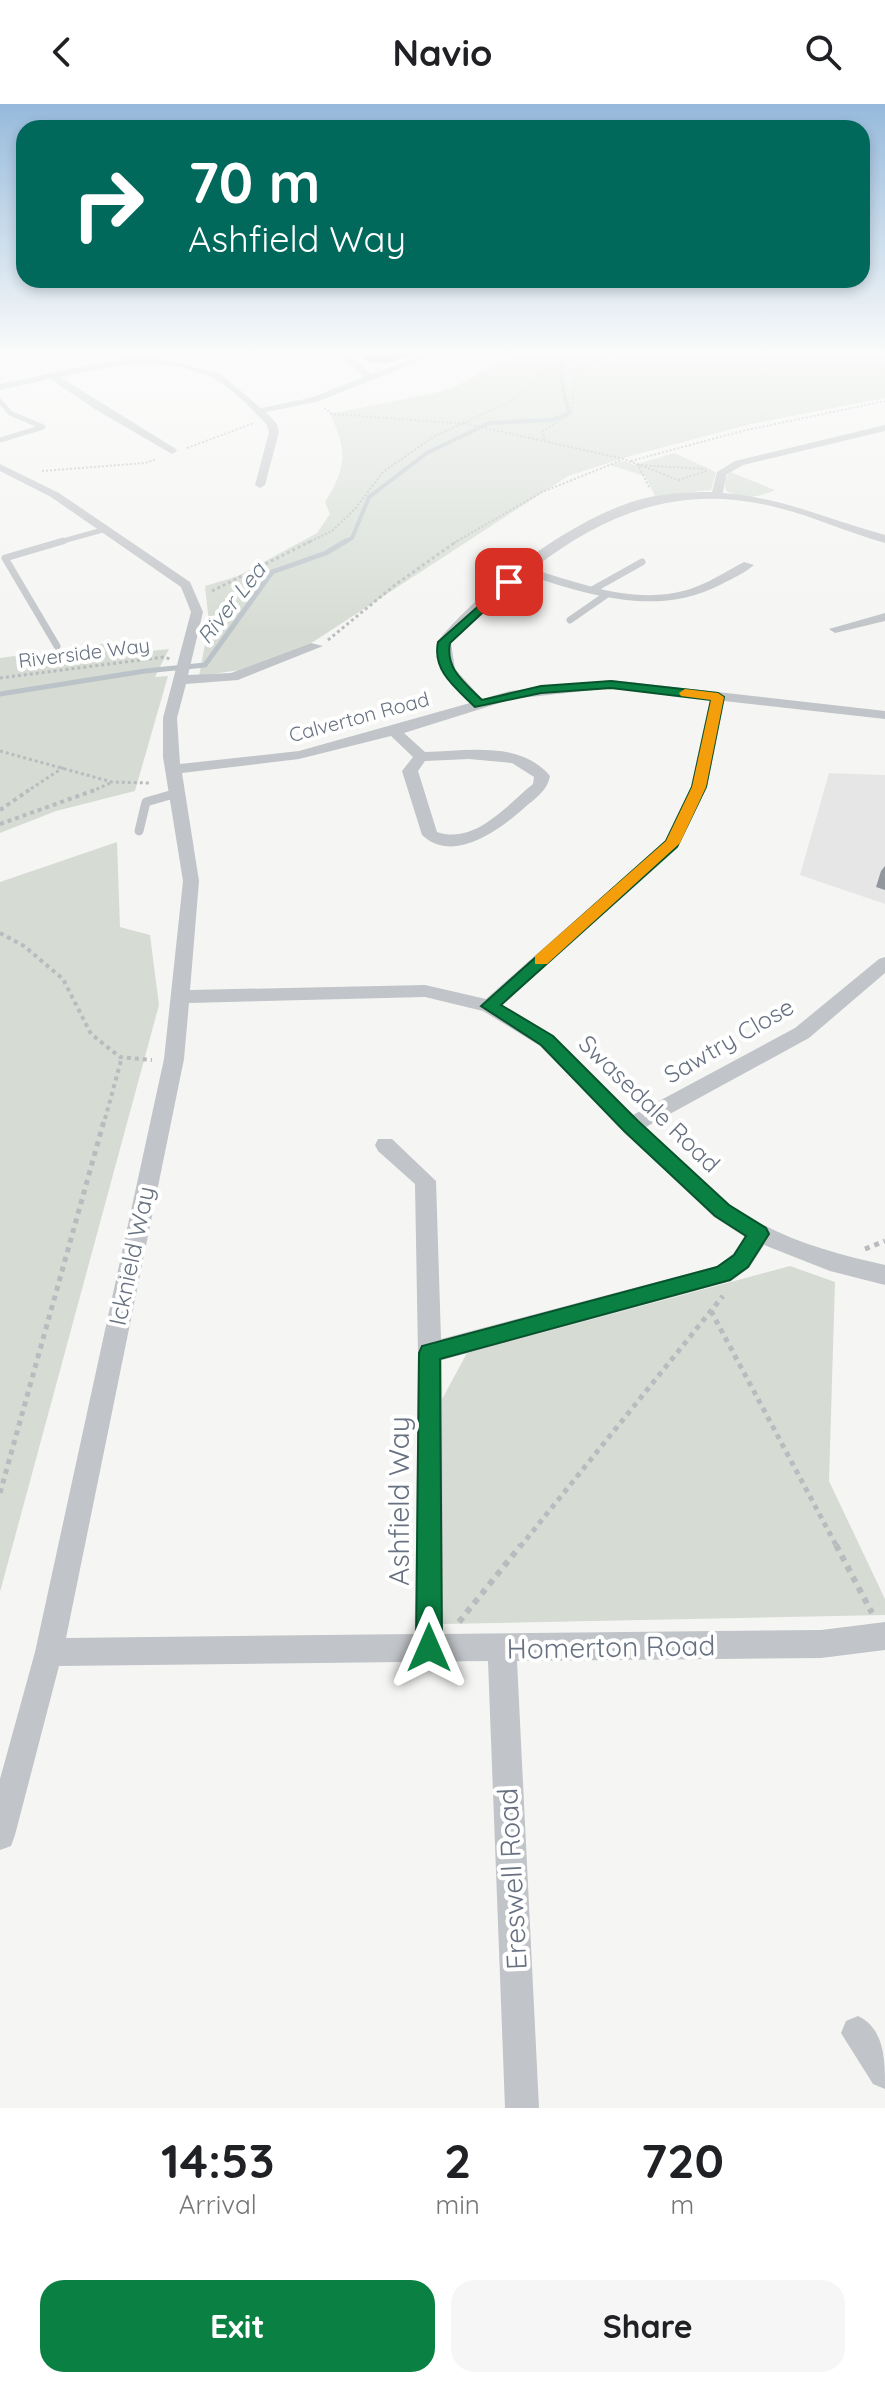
<!DOCTYPE html>
<html lang="en">
<head>
<meta charset="utf-8">
<style>
	body { margin:0; font-family:Quicksand,sans-serif; background:#f6f6f6; color:#202124; height:100vh; display:flex; flex-direction:column; font-size:30px; white-space:nowrap }
	* { box-sizing:border-box; margin:0 }
	p { font-size:26px; color:#757577 }
	.icon { flex:none; width:44px; height:44px; fill:none; stroke:currentColor; stroke-width:2; stroke-linecap:round; stroke-linejoin:round }
	.map { position:relative; height:2004px; overflow:hidden }
	.drawer { display:flex; flex-direction:column; background:#fff; flex:1 }
	.drawer>* { flex:none }
	.top-card { position:absolute; left:16px; top:16px; width:854px; height:168px; border-radius:24px; box-shadow:0 4px 12px #0003; background:#00695c; color:#fff; overflow:hidden }
	.pin { position:absolute; display:grid; place-items:center; width:68px; height:68px; color:#fff; margin:-34px; border-radius:16px; box-shadow:0 4px 12px #0006 }
	.me { position:absolute; width:88px; margin:-44px; rotate:0deg; stroke-linejoin:round; filter:drop-shadow(0 0 6px #0008) }
	.turn { display:flex; align-items:center; gap:28px; height:168px; padding:0 40px; font-size:36px }
	.turn .icon { width:104px; height:104px; stroke-width:2.5 }
	.turn b { display:block; font-size:56px; line-height:68px }
	.eta { display:flex; justify-content:space-evenly; align-items:center; height:136px; text-align:center }
	.eta b { font-size:48px; font-weight:700; line-height:56px }
	.cta { display:flex; gap:16px; margin-top:auto; padding:16px 40px }
	.cta a { flex:1; height:92px; border-radius:24px; background:#0b8043; color:#fff; font-size:32px; font-weight:700; line-height:92px; text-align:center }
	.cta a+a { background:#f6f6f6; color:#202124 }
	header { display:flex; justify-content:space-between; align-items:center; height:104px; padding:0 40px; background:#fff; font-size:36px; font-weight:700 }
	.map>svg:first-child { display:block }
	.built { fill:#e6e6e6 }
	.green { fill:#d6dcd4 }
	.lines { fill:none; stroke-linecap:round; stroke-linejoin:round }
	.stream-far1 { stroke:#bbc3c9; stroke-width:4 }
	.stream { stroke:#bbc3c9; stroke-width:5 }
	.path-far4 { stroke:#b9bbbe; stroke-width:2; stroke-dasharray:2 2; stroke-linecap:butt }
	.path-far3 { stroke:#b9bbbe; stroke-width:3; stroke-dasharray:3 3; stroke-linecap:butt }
	.path-far2 { stroke:#b9bbbe; stroke-width:4; stroke-dasharray:4 4; stroke-linecap:butt }
	.path-far1 { stroke:#b9bbbe; stroke-width:5; stroke-dasharray:5 5; stroke-linecap:butt }
	.path { stroke:#b9bbbe; stroke-width:6; stroke-dasharray:6 6; stroke-linecap:butt }
	.service-far2 { stroke:#c1c4c8; stroke-width:5 }
	.service-far1 { stroke:#c1c4c8; stroke-width:7 }
	.service { stroke:#c1c4c8; stroke-width:9 }
	.minor { fill:#c1c4c8; fill-rule:evenodd }
	.wall { fill:#92969d }
	.shaded-wall { fill:#777a7f }
	.building { fill:#aaafb6; stroke:#777a7f; stroke-width:2 }
	.route { fill:#0b8043; stroke:#07532c; stroke-width:2 }
	.slow { fill:#f59e0b }
	.labels { text-anchor:middle; stroke-width:8; stroke-linejoin:round; paint-order:stroke }
	.far-street-label { font-size:20px; fill:#677181; stroke:#fff }
	.far-water-label { font-size:22px; font-style:italic; fill:#687885; stroke:#fff }
	.street-label { font-size:24px; fill:#677181; stroke:#fff }
	.near-street-label { font-size:28px; fill:#677181; stroke:#fff }
</style>
</head>
<body>
<header><svg class="icon" aria-label="back" viewBox="0 0 24 24"><path d="M15 5l-7 7 7 7"/></svg>Navio<svg class="icon" aria-label="search" viewBox="0 0 24 24"><circle cx="10" cy="10" r="6"/><path d="M15 15l6 6"/></svg></header>
<div class="map">
<svg width="885" height="2004" viewBox="0 0 885 2004">
	<rect width="100%" height="100%" fill="#f5f6f3"/>
	<path class="built" d="M 829,669 L 885,671 L 885,800 L 800,771 Z"/>
	<g class="green">
		<path d="M 518,248 L 885,248 L 885,294 L 751,320 L 630,352 L 568,372 L 313,538 L 240,566 L 199,572 L 209,519 L 205,482 L 238,472 L 317,429 L 330,410 L 325,398 C 346,365 348,346 330,310 L 439,288 L 458,281 Z"/>
		<path d="M 674,349 L 716,368 L 711,386 L 655,392 L 645,372 L 609,361 L 625,357 L 634,361 Z"/>
		<path d="M 730,368 L 775,386 C 757,394 744,395 726,387 L 724,376 Z"/>
		<path d="M 108,539 L 122,550 L 169,545 L 155,573 L 168,572 L 135,687 L 56,707 L 0,729 L 0,554 Z"/>
		<path d="M 117,738 L 120,823 L 150,831 L 159,901 L 0,1488 L 0,778 Z"/>
		<path d="M 790,1162 L 835,1178 L 829,1377 L 885,1495 L 885,1511 L 443,1520 L 441,1297 L 467,1249 Z"/>
	</g>
	<g class="lines">
		<path class="stream-far1" d="M 343,439 L 352,434 L 369,393 L 427,349 L 489,319 L 553,316 L 569,309 L 563,285 L 560,248"/>
		<path class="stream" d="M 0,590 L 145,567 L 205,561 L 272,468 L 326,449 L 346,437"/>
		<g class="path-far4">
			<path d="M 567,248 L 571,267"/>
			<path d="M 545,264 L 575,267"/>
			<path d="M 324,304 L 332,310 L 467,320 L 624,355 L 681,377"/>
			<path d="M 544,336 L 543,327 L 572,309 L 575,268 L 617,248"/>
			<path d="M 187,344 L 254,319"/>
			<path d="M 631,357 L 742,327 L 885,297"/>
			<path d="M 42,367 L 145,359 L 157,355"/>
			<path d="M 678,376 L 707,367"/>
			<path d="M 649,383 L 638,361 L 706,365"/>
			<path d="M 307,439 L 332,427 L 355,405 L 383,368 L 433,333 L 509,298 L 538,275 L 550,248"/>
			<path d="M 454,439 L 542,388 L 622,356"/>
		</g>
		<g class="path-far3">
			<path d="M 212,487 L 311,437"/>
			<path d="M 328,536 L 395,481 L 457,437"/>
			<path d="M 0,574 L 164,553 L 170,555"/>
			<path d="M 0,647 L 112,678 L 149,679"/>
			<path d="M 26,688 L 64,663"/>
			<path d="M 91,688 L 110,679"/>
		</g>
		<g class="path-far2">
			<path d="M 0,706 L 29,686"/>
			<path d="M 0,720 L 95,686"/>
			<path d="M 0,829 L 24,842 L 63,875 L 91,930 L 120,953 L 152,956"/>
			<path d="M 105,1015 L 122,953"/>
		</g>
		<g class="path-far1">
			<path d="M 865,1145 L 885,1137"/>
			<path d="M 711,1207 L 837,1443"/>
			<path d="M 0,1389 L 105,1013"/>
			<path d="M 520,1443 L 723,1192"/>
		</g>
		<g class="path">
			<path d="M 836,1441 L 872,1509"/>
			<path d="M 459,1518 L 521,1441"/>
		</g>
		<g class="service-far2">
			<path d="M 0,297 L 10,309 L 43,323 L 0,336"/>
			<path d="M 56,439 L 106,425"/>
		</g>
		<g class="service-far1">
			<path d="M 592,486 L 642,458"/>
			<path d="M 570,516 L 606,491"/>
			<path d="M 57,542 L 5,454 L 63,437"/>
		</g>
		<path class="service" d="M 139,727 L 146,698 L 177,689"/>
		<g class="minor">
			<path d="M 335,248 L 345,248 L 372,270 L 430,248 L 444,248 L 316,298 L 266,308 L 277,320 L 279,328 L 265,381 L 260,384 L 255,381 L 269,328 L 267,321 C 254,307 228,280 211,273 C 160,251 111,262 60,273 L 176,345 L 177,347 L 172,350 L 98,307 L 50,275 L 0,286 L 0,280 L 122,254 L 150,252 L 219,269 L 261,304 L 310,294 L 364,273 Z"/>
			<path d="M 885,321 L 885,327 L 743,361 L 726,371 L 723,389 C 781,393 830,416 885,431 L 885,439 C 849,429 815,413 779,404 C 684,379 609,406 533,465 C 582,480 635,501 687,486 C 707,480 725,468 744,458 L 754,461 C 745,469 733,474 722,480 C 657,514 591,491 526,471 L 451,539 L 455,565 L 482,595 L 510,587 L 611,576 L 885,607 L 885,615 L 724,597 L 707,683 L 678,742 L 502,901 L 554,932 L 633,1011 L 795,924 L 879,855 L 885,853 L 885,869 L 809,934 L 646,1023 C 673,1049 701,1080 732,1102 C 777,1134 831,1149 885,1161 L 885,1181 L 830,1167 L 764,1141 L 749,1164 L 731,1177 L 442,1256 L 443,1530 L 821,1526 L 885,1518 L 885,1546 L 821,1554 L 517,1557 L 539,2004 L 505,2004 L 488,1557 L 59,1562 L 15,1731 L 11,1742 L 0,1746 L 0,1675 L 35,1548 L 164,955 L 183,777 L 163,653 L 163,614 L 191,508 L 181,483 L 51,393 L 0,367 L 0,360 L 59,389 L 190,478 L 203,508 L 188,571 L 231,569 L 311,539 L 323,542 L 238,576 L 186,580 L 177,614 L 180,660 L 299,647 L 470,599 L 441,565 L 437,538 C 482,483 570,416 638,396 C 662,389 688,388 712,388 L 717,368 L 735,357 ZM 611,584 L 710,595 L 691,683 L 665,737 L 486,895 L 425,881 L 190,886 L 199,777 L 182,669 L 299,655 L 391,632 L 413,653 L 402,667 L 422,731 C 453,760 498,727 523,705 C 534,695 547,688 550,672 C 520,636 466,647 425,648 L 404,629 L 512,595 ZM 469,655 L 512,659 L 534,673 L 533,680 C 506,702 475,741 437,728 L 418,667 L 425,657 ZM 425,893 L 483,907 L 540,942 L 624,1027 L 714,1113 L 745,1133 L 733,1150 L 717,1162 L 441,1235 L 436,1077 L 392,1035 L 378,1035 L 375,1041 L 378,1047 L 415,1080 L 418,1249 L 415,1530 L 66,1534 L 184,955 L 189,899 Z"/>
			<path d="M 885,509 L 885,517 L 835,529 L 829,525 Z"/>
			<path d="M 858,1912 C 885,1925 885,1956 885,1985 L 873,1980 L 841,1929 L 846,1917 Z"/>
		</g>
	</g>
	<g class="wall">
		<path d="M 355,248 L 417,248 L 387,259 L 370,259 Z"/>
		<path d="M 885,762 L 885,786 L 876,783 L 881,767 Z"/>
	</g>
	<path class="shaded-wall" d="M 405,248 L 417,248 L 387,259 L 386,255 Z"/>
	<path class="building" d="M 361,248 L 405,248 L 386,255 L 369,254 Z"/>
	<linearGradient id="sky" x2="0" y2="1"><stop stop-color="#96badc"/><stop offset="0.47" stop-color="#fafbfa"/><stop offset="1" stop-color="#fafbfa" stop-opacity="0"/></linearGradient>
	<rect width="885" height="529" fill="url(#sky)"/>
	<path class="route" d="M 509,475 L 515,478 L 513,480 L 450,539 C 445,565 465,579 482,596 L 541,582 L 611,577 L 718,589 L 724,593 L 706,683 L 677,743 L 501,901 L 553,932 L 638,1017 L 729,1101 L 766,1124 L 769,1130 L 748,1163 L 730,1176 L 440,1255 L 442,1544 L 438,1553 L 429,1557 L 420,1553 L 416,1544 L 419,1249 L 422,1242 L 717,1163 L 734,1151 L 746,1132 L 715,1112 L 624,1027 L 541,941 L 481,902 L 666,737 L 692,683 L 711,596 L 611,584 L 541,589 L 475,603 C 456,584 432,567 438,538 Z"/>
	<path class="slow" d="M 685,585 L 718,589 L 724,593 L 706,683 L 680,739 L 547,860 L 535,860 L 535,852 L 666,737 L 692,683 L 711,596 L 681,592 L 679,589 Z"/>
	<g class="labels">
		<g class="far-street-label">
			<text transform="translate(84 549) rotate(-7)" y="7">Riverside Way</text>
			<text transform="translate(359 613) rotate(-15)" y="7">Calverton Road</text>
		</g>
		<g class="far-water-label">
			<text transform="translate(231 499) rotate(-52)" y="8">River Lea</text>
		</g>
		<g class="street-label">
			<text transform="translate(729 937) rotate(-30)" y="8">Sawtry Close</text>
			<text transform="translate(649 1000) rotate(44)" y="8">Swasedale Road</text>
			<text transform="translate(132 1152) rotate(-78)" y="8">Icknield Way</text>
		</g>
		<g class="near-street-label">
			<text transform="translate(399 1397) rotate(-90)" y="10">Ashfield Way</text>
			<text transform="translate(611 1543) rotate(-1)" y="10">Homerton Road</text>
			<text transform="translate(512 1775) rotate(-93)" y="10">Ereswell Road</text>
		</g>
	</g>
</svg>
<div class="pin" style="left:509px;top:478px;background:#d93025"><svg class="icon" aria-label="arrive" viewBox="0 0 24 24"><path d="M6 21V4h12l-3 4 3 4H6"/></svg></div>
<svg class="me" style="left:429px;top:1544px" viewBox="-20 -20 40 40"><path d="M0-17L14 15 0 8-14 15z" fill="#0b8043" stroke="#fff" stroke-width="4"/></svg>
<div class="top-card">
<div class="turn"><svg class="icon" aria-label="right" viewBox="0 0 24 24"><path d="M7 20v-9h11M14 6l5 5-5 5"/></svg><div><b>70 m</b>Ashfield Way</div></div>
</div>
</div>
<section class="drawer">
<div class="eta">
<div><b>14:53</b><p>Arrival</p></div>
<div><b>2</b><p>min</p></div>
<div><b>720</b><p>m</p></div>
</div>
<div class="cta"><a>Exit</a><a>Share</a></div>
</section>
</body>
</html>
